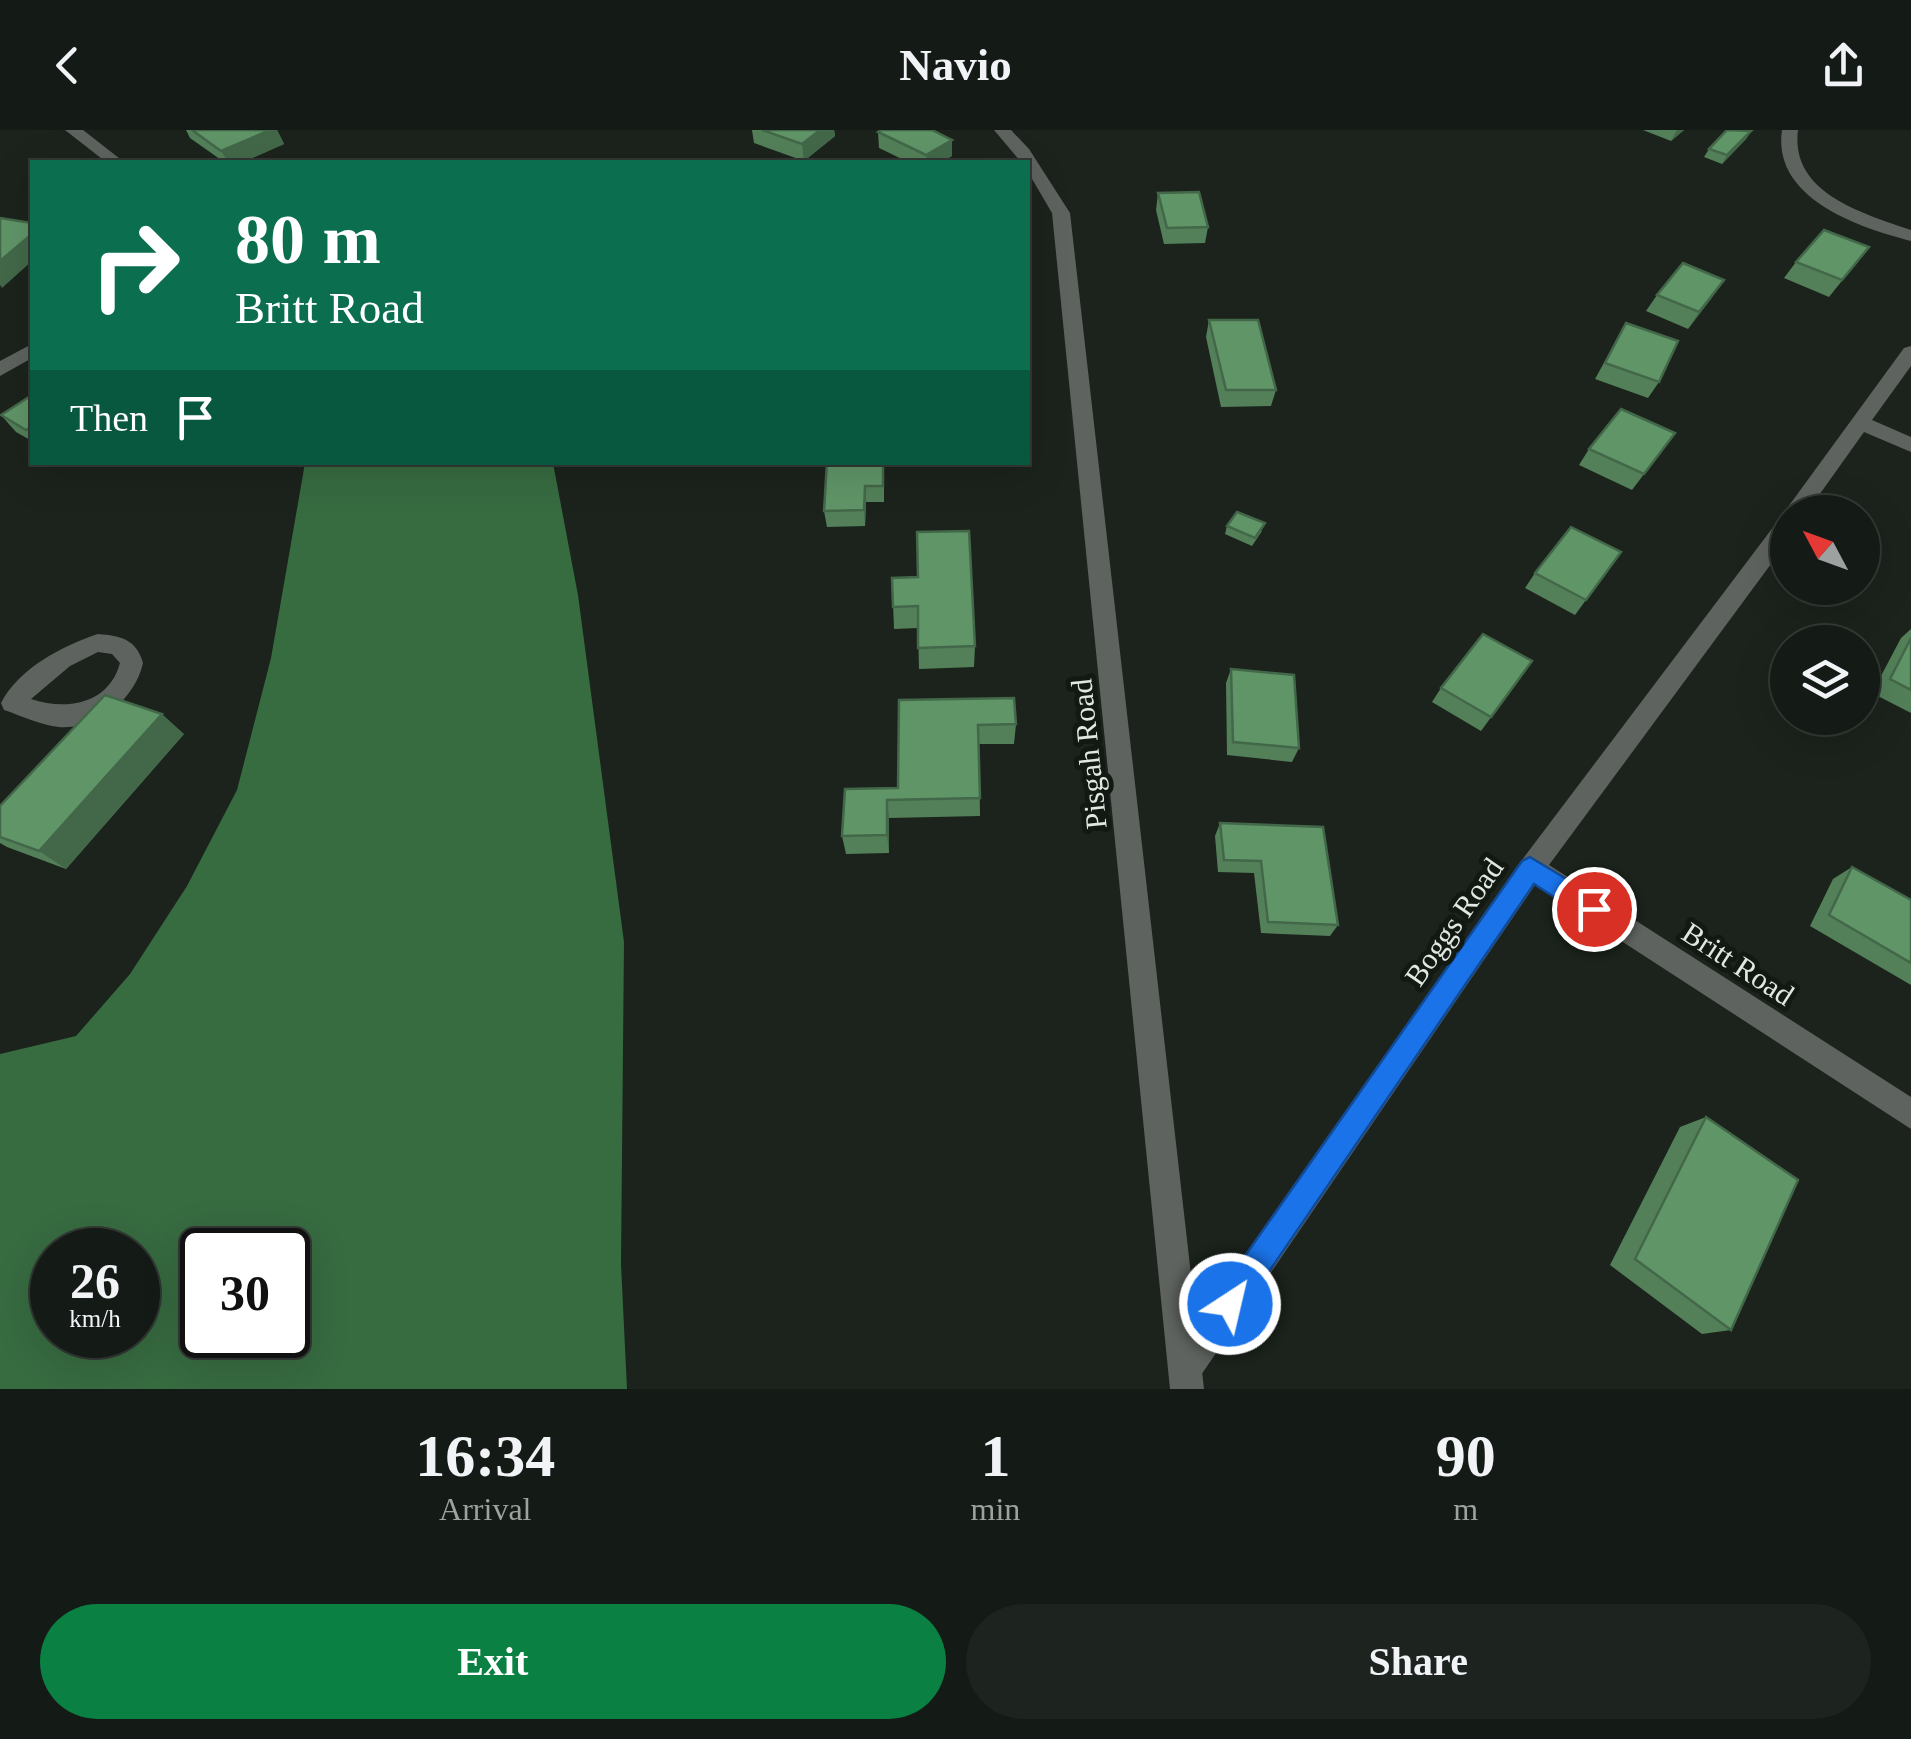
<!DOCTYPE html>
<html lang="en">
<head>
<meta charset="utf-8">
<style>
	body { margin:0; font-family:Georgia,serif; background:#1d231e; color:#f1f3f6; height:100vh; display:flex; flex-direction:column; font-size:38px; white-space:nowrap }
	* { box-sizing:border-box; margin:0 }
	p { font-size:32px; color:#9da1a0 }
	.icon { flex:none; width:55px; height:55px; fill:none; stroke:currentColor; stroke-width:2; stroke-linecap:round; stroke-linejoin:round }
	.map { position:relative; height:1259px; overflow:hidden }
	.drawer { display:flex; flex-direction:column; background:#141a15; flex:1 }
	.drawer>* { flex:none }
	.top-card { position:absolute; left:30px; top:30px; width:1000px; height:305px; border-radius:0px; box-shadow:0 10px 40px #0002,0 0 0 2px #333834; background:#0b6e4f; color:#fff; overflow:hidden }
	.needle { width:65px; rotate:311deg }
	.fabs { position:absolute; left:1770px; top:365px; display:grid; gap:20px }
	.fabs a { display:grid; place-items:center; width:110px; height:110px; border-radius:50%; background:#141a15; box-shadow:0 10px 40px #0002,0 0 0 2px #333834; font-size:50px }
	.speed { position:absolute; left:30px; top:1098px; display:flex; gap:20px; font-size:50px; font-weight:700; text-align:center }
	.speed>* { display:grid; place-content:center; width:130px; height:130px; border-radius:50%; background:#141a15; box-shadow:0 10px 40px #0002,0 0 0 2px #333834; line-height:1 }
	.speed small { font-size:25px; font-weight:400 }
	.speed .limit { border:5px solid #111; border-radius:15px; background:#fff; color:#111 }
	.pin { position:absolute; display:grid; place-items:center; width:85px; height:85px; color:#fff; margin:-42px; border:5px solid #fff; border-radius:50%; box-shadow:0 2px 10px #0007 }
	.me { position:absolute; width:110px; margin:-55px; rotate:35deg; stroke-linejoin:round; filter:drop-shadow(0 0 8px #0008) }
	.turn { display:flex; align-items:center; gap:35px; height:210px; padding:0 40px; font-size:45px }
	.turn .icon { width:130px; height:130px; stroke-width:2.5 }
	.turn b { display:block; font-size:70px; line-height:85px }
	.then { display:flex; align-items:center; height:95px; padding:0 40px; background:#0003; gap:20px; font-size:38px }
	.eta { display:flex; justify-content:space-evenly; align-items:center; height:170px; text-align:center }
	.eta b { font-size:60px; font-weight:600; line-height:70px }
	.action { display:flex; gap:20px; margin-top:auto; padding:20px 40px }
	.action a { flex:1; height:115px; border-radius:60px; background:#0b8043; color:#fff; font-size:40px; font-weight:600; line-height:115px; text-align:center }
	.action a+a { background:#1d231e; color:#f1f3f6 }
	header { display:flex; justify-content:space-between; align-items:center; height:130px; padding:0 40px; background:#141a15; font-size:45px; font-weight:600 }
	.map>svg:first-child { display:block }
	.water { fill:#376b40; fill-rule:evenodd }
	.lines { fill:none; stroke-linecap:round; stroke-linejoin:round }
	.minor { fill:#5f635f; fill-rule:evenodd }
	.tertiary { fill:#5f635f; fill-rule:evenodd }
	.wall { fill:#538059 }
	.shaded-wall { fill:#436849 }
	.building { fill:#609568; stroke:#436849; stroke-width:2.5 }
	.route { fill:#1a73e8; stroke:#114b97; stroke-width:2.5 }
	.labels { text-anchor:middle; stroke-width:10; stroke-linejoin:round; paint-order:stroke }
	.street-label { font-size:30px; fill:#e1e7e2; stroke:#121913 }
</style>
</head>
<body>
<header><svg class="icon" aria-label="back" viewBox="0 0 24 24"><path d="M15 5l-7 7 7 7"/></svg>Navio<svg class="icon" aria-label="share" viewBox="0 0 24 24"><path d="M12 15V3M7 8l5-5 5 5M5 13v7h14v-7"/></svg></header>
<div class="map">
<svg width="1911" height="1259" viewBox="0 0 1911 1259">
	<rect width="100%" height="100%" fill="#1b231c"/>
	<path class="water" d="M 305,333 L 553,333 L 578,465 L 624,812 L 621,1134 L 627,1259 L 0,1259 L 0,924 L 76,906 L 130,844 L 187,756 L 237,660 L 271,528 ZM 52,1120 L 138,1120 L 138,1205 L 52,1205 ZM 202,1120 L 288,1120 L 288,1205 L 202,1205 Z"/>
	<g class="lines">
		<g class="minor">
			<path d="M 65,0 L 83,0 L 124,32 L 106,32 Z"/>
			<path d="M 1782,0 L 1798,0 C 1790,63 1862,83 1911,100 L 1911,111 C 1857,97 1772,68 1782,0 Z"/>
			<path d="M 32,214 L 32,228 L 0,246 L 0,231 Z"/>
			<path d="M 1911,216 L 1911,236 L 1872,290 L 1911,307 L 1911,322 L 1864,302 L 1807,382 L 1788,382 L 1788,386 L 1785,382 L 1788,377 L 1904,218 Z"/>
			<path d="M 1788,386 L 1788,411 L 1549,735 L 1911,967 L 1911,999 L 1535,755 L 1199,1248 L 1187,1253 L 1175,1248 L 1170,1236 L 1175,1224 L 1522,730 L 1780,388 Z"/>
			<path d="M 98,504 C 121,506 136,509 143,533 C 135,569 98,600 59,597 C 40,595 22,586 4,580 L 1,573 C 19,538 62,516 98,504 ZM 98,522 L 112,524 L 120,533 C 109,574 67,581 31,569 L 70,536 Z"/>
		</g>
		<path class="tertiary" d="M 994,0 L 1011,0 L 1029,19 L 1070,83 L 1204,1259 L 1170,1259 L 1052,83 L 1028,42 L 1028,32 L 1021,32 Z"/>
	</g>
	<g class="wall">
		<path d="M 186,0 L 277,0 L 284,14 L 243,32 L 224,32 L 190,8 Z"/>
		<path d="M 752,0 L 834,0 L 835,6 L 804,31 L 754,13 Z"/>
		<path d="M 1643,0 L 1684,0 L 1671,11 Z"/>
		<path d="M 1751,1 L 1746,9 L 1722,34 L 1704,27 L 1709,19 Z"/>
		<path d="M 878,2 L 952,26 L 941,32 L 908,32 L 879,18 Z"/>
		<path d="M 1158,63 L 1208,97 L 1205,113 L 1164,114 L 1156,80 Z"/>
		<path d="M 1869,117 L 1829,167 L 1784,148 L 1796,132 Z"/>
		<path d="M 1657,165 L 1713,166 L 1688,199 L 1646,181 Z"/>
		<path d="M 1209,190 L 1276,260 L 1271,276 L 1221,277 L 1206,207 Z"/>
		<path d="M 1626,193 L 1659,252 L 1648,268 L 1595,249 Z"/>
		<path d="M 32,265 L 32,311 L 16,302 L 1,285 Z"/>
		<path d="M 1675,303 L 1632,360 L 1579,335 L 1589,319 Z"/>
		<path d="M 827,332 L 884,332 L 884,372 L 866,372 L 865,396 L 827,397 L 824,381 Z"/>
		<path d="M 1227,396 L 1262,401 L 1252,416 L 1225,404 Z"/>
		<path d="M 1621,422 L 1575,485 L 1525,458 L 1535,443 Z"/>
		<path d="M 892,448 L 975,516 L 974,537 L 919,539 L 918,498 L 894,499 Z"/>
		<path d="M 1911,499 L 1911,583 L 1872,563 L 1901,508 Z"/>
		<path d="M 1532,531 L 1481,601 L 1432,572 L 1441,558 Z"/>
		<path d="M 1231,539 L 1299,618 L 1292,632 L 1227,625 L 1226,553 Z"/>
		<path d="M 899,570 L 1016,594 L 1014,614 L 979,614 L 980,686 L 889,688 L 889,723 L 846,724 L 842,706 L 898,658 Z"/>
		<path d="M 184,604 L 66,739 L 7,717 L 0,713 L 0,676 Z"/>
		<path d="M 1220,693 L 1338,795 L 1330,806 L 1261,803 L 1254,743 L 1218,742 L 1215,706 Z"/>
		<path d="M 1852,737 L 1911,770 L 1911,855 L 1810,796 L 1833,749 Z"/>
		<path d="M 1706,987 L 1731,1200 L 1702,1204 L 1610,1135 L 1680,997 Z"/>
	</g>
	<g class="shaded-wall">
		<path d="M 270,0 L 277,0 L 284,14 L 243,32 L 228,32 L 221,21 Z"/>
		<path d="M 820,0 L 834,0 L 835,6 L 804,31 L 802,14 Z"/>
		<path d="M 1677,0 L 1684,0 L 1671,11 Z"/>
		<path d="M 1751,1 L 1746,9 L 1722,34 L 1727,25 Z"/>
		<path d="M 952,10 L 952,26 L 941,32 L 927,32 L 926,25 Z"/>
		<path d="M 32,104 L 32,131 L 2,158 L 0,155 L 0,131 Z"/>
		<path d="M 1724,150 L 1713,166 L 1688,199 L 1699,182 Z"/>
		<path d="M 865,356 L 866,372 L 865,396 L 864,380 Z"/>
		<path d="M 162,584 L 184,604 L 66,739 L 39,721 Z"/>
		<path d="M 887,670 L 889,688 L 889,723 L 887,705 Z"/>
	</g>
	<g class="building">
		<path d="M 192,0 L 270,0 L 221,21 Z"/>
		<path d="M 762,0 L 820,0 L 802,14 Z"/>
		<path d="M 881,0 L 932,0 L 952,10 L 926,25 L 878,2 Z"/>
		<path d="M 1727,0 L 1751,1 L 1727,25 L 1709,19 Z"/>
		<path d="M 1199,62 L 1208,97 L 1167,98 L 1158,63 Z"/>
		<path d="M 0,88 L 32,93 L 32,104 L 0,131 Z"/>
		<path d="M 1824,100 L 1869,117 L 1842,150 L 1796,132 Z"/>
		<path d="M 1683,133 L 1724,150 L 1699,182 L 1657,165 Z"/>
		<path d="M 1209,190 L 1258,190 L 1276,260 L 1226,260 Z"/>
		<path d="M 1626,193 L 1678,211 L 1659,252 L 1605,233 Z"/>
		<path d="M 32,265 L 32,296 L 26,300 L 1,285 Z"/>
		<path d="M 1621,279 L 1675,303 L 1644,344 L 1589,319 Z"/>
		<path d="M 827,332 L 883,332 L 883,356 L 865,356 L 864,380 L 824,381 Z"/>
		<path d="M 1237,382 L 1265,393 L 1255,408 L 1227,396 Z"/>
		<path d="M 1571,397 L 1621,422 L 1586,470 L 1535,443 Z"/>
		<path d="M 969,401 L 975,516 L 918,518 L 918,476 L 893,477 L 892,448 L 918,447 L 917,402 Z"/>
		<path d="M 1483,504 L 1532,531 L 1491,587 L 1441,558 Z"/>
		<path d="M 1911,508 L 1911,560 L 1890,549 Z"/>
		<path d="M 1231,539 L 1294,545 L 1299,618 L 1233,612 Z"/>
		<path d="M 105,565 L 162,584 L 39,721 L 0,707 L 0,676 Z"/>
		<path d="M 1014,568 L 1016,594 L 978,595 L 980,668 L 887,670 L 887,705 L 842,706 L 845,659 L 898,658 L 899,570 Z"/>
		<path d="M 1220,693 L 1323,697 L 1338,795 L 1268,792 L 1261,731 L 1224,730 Z"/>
		<path d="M 1852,737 L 1911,770 L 1911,833 L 1829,785 Z"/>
		<path d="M 1706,987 L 1798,1050 L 1731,1200 L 1635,1129 Z"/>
	</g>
	<path class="route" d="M 1530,727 L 1603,771 L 1606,779 L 1603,787 L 1594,791 L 1585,787 L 1534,754 L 1240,1184 L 1230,1188 L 1219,1184 L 1215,1174 L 1219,1163 L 1522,731 Z"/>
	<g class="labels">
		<g class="street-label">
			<text transform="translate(1089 624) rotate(-96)" y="10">Pisgah Road</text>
			<text transform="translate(1454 792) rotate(-55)" y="10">Boggs Road</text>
			<text transform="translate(1738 834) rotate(33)" y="10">Britt Road</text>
		</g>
	</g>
</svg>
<div class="fabs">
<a><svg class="needle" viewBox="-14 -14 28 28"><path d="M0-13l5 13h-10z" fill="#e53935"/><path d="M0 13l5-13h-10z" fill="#9da1a0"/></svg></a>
<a><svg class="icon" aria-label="layers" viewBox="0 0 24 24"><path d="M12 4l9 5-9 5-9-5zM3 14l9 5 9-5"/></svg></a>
</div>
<div class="speed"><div>26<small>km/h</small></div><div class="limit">30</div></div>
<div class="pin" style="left:1594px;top:779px;background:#d93025"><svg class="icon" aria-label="arrive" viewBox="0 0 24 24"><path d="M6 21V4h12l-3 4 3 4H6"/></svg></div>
<svg class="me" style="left:1230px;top:1174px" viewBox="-20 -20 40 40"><circle r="17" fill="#1a73e8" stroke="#fff" stroke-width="3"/><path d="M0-11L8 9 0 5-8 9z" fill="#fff"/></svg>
<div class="top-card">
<div class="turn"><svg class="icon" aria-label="right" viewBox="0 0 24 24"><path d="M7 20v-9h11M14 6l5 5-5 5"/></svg><div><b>80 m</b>Britt Road</div></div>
<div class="then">Then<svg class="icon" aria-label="arrive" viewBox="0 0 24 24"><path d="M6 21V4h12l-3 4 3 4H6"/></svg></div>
</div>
</div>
<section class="drawer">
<div class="eta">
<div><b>16:34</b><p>Arrival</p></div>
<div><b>1</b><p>min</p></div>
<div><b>90</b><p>m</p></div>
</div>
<div class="action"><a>Exit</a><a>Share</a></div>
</section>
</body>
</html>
